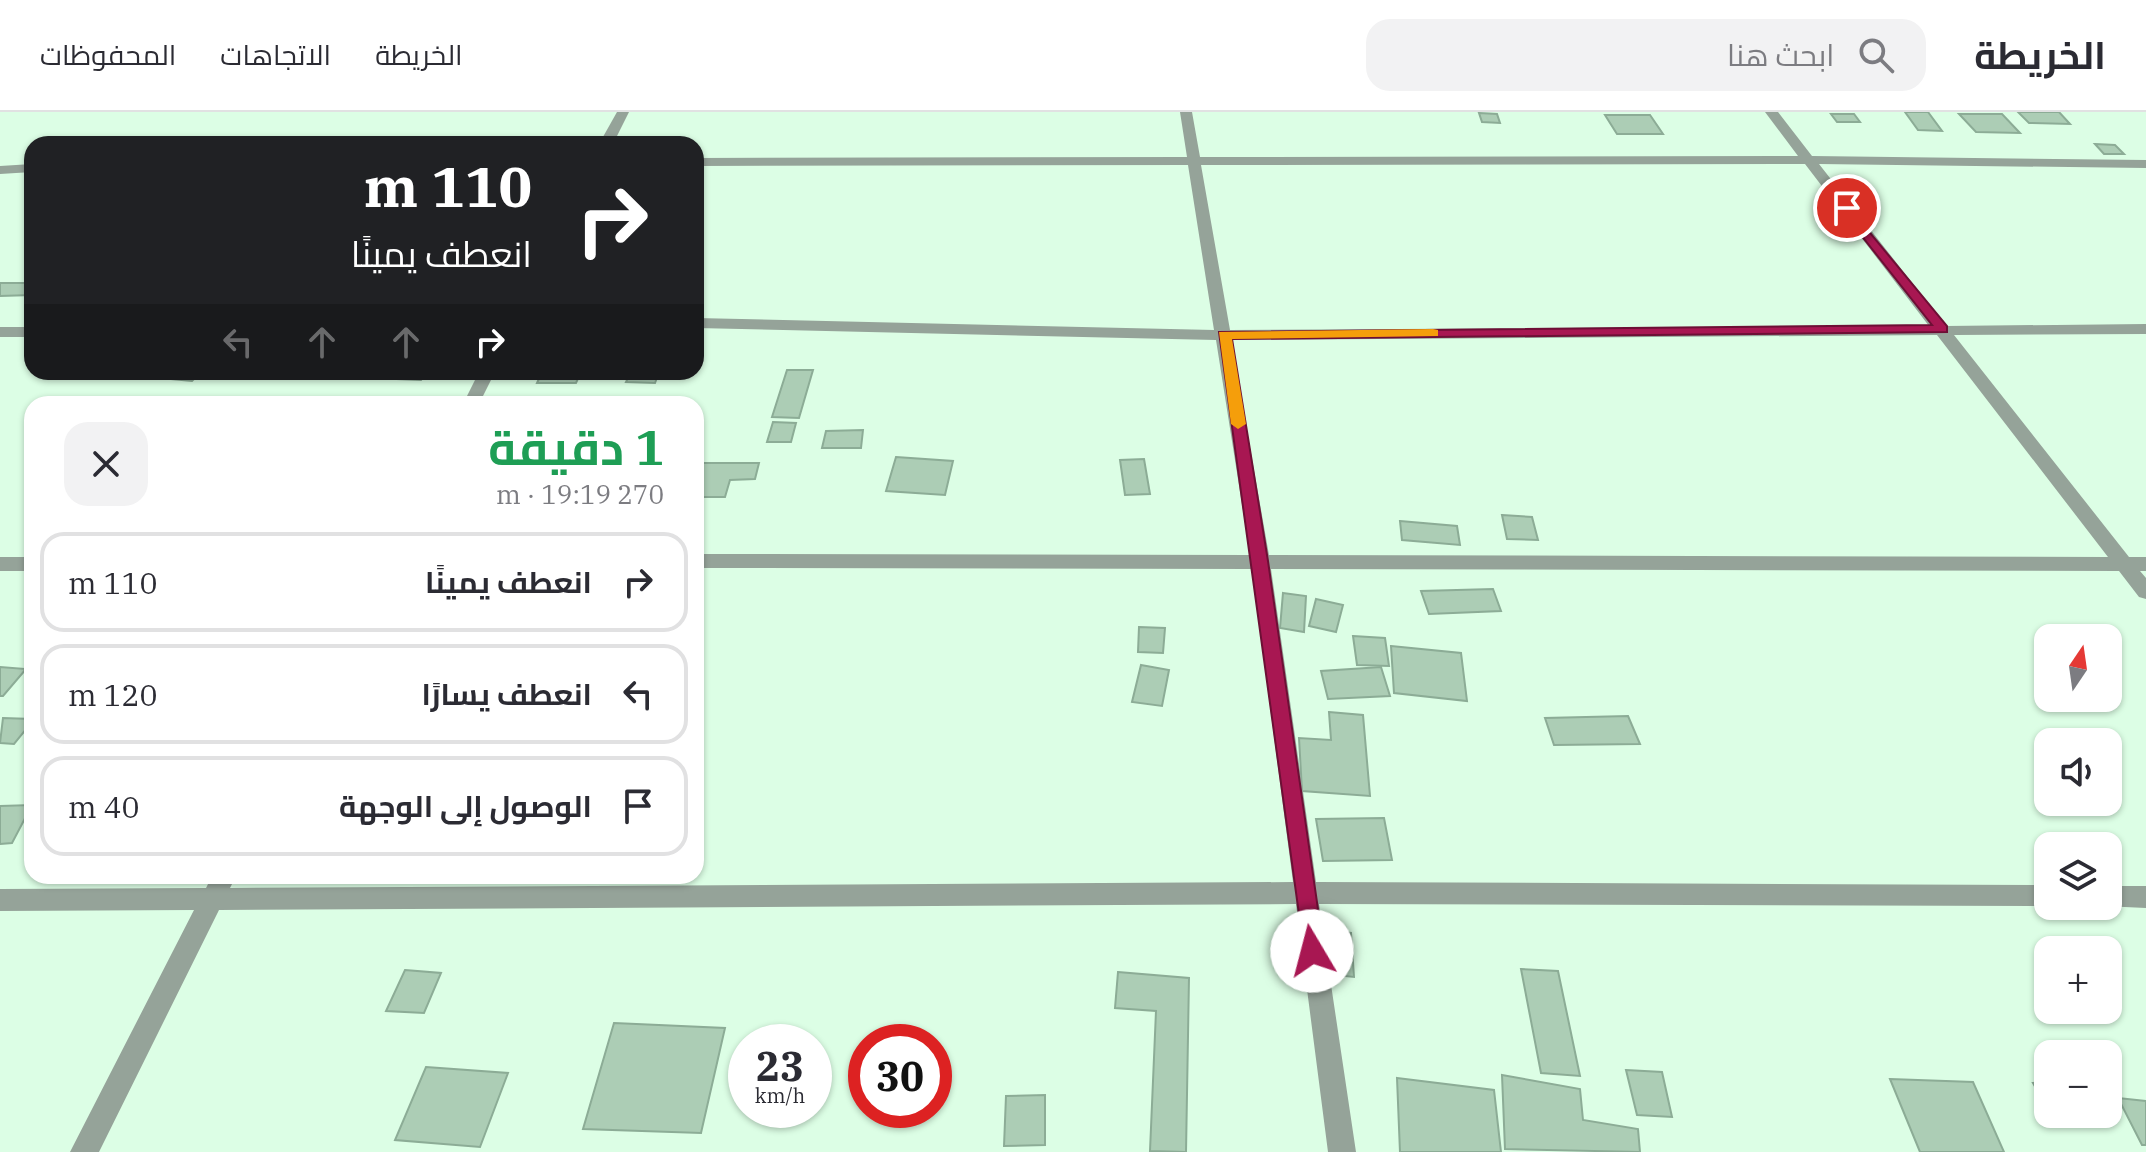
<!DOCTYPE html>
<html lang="ar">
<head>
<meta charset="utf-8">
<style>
	body { margin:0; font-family:"IBM Plex Serif",Cairo,serif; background:#f2f2f3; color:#2b2b33; direction:rtl; height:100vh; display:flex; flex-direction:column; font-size:30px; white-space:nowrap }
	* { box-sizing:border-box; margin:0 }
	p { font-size:26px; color:#7c7c81 }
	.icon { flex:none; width:44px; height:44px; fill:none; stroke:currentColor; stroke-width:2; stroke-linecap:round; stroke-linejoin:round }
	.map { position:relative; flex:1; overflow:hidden; direction:ltr }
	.sheet { position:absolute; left:24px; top:284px; width:680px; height:488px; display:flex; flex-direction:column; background:#fff; border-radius:24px; box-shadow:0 2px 6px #0004; direction:rtl }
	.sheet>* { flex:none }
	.top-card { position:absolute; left:24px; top:24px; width:680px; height:244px; border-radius:24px; box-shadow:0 2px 6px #0004; direction:rtl; background:#202124; color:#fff; overflow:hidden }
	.needle { width:52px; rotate:13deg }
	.fabs { position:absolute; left:2034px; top:512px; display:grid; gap:16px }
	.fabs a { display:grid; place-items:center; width:88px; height:88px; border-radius:16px; background:#fff; box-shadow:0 2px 6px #0004; font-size:40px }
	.speed { position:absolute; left:728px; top:912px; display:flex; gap:16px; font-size:40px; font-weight:700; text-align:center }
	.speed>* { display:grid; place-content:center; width:104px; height:104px; border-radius:50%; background:#fff; box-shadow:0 2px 6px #0004; line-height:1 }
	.speed small { font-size:20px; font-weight:400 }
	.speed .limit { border:12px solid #d22; background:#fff; color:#111 }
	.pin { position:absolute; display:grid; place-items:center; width:68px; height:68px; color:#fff; margin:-34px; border:4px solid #fff; border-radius:50%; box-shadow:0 2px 8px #0007 }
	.me { position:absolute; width:88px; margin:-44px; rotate:352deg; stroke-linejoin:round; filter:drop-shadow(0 0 6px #0008) }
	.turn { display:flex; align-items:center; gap:28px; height:168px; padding:0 40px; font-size:36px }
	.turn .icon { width:104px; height:104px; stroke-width:2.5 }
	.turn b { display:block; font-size:56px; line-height:68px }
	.lanes { display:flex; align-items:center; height:76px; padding:0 40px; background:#0003; justify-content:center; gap:40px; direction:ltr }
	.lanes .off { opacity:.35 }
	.round { display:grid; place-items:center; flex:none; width:84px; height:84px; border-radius:24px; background:#f2f2f3 }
	.summary { display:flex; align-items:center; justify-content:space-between; height:136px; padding:0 40px }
	h1 { font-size:48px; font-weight:700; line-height:60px; color:#1e9e55 }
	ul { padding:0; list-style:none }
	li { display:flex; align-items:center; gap:24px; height:100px; margin:0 16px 12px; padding:0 24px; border:4px solid #e1e1e2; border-radius:24px }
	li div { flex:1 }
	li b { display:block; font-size:30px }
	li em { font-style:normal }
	header { display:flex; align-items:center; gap:48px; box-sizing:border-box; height:112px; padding:0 40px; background:#fff; border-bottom:2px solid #e1e1e2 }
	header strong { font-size:38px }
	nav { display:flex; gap:44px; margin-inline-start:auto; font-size:28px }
	.search { width:560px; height:72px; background:#f2f2f3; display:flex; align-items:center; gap:20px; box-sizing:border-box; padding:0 28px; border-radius:24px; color:#7c7c81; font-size:30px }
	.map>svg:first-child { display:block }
	.building { fill:#accdb5; stroke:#8cac96; stroke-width:2 }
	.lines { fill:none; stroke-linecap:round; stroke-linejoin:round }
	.minor { fill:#95a399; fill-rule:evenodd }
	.route { fill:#a81752; stroke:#6d0f35; stroke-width:2 }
	.slow { fill:#f59e0b }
</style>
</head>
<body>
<header>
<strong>الخريطة</strong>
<div class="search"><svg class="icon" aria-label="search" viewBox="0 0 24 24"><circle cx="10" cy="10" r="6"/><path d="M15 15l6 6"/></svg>ابحث هنا</div>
<nav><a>الخريطة</a><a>الاتجاهات</a><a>المحفوظات</a></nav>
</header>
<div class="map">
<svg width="2146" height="1040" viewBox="0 0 2146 1040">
	<rect width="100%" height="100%" fill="#dcfee5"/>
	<g class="building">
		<path d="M 1905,0 L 1928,0 L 1942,19 L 1918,18 Z"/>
		<path d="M 2018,0 L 2059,0 L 2070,12 L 2029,11 Z"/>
		<path d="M 1479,1 L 1497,2 L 1500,11 L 1482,10 Z"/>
		<path d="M 1831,2 L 1854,2 L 1860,10 L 1837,10 Z"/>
		<path d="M 1959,2 L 2002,2 L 2020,21 L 1976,20 Z"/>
		<path d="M 1605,3 L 1650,3 L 1663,22 L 1617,22 Z"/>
		<path d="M 2095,32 L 2115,33 L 2124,42 L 2104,42 Z"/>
		<path d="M 0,171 L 32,171 L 32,183 L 0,184 Z"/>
		<path d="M 787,258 L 813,258 L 799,306 L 772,305 Z"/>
		<path d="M 142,260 L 201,260 L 192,269 L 138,264 Z"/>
		<path d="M 403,260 L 427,260 L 421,268 L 398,267 Z"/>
		<path d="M 542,260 L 581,260 L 576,271 L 537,271 Z"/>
		<path d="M 631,260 L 659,260 L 655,271 L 626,270 Z"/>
		<path d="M 773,310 L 796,311 L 791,330 L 767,330 Z"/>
		<path d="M 863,318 L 861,336 L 822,336 L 826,319 Z"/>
		<path d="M 896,345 L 953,349 L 945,383 L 886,379 Z"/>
		<path d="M 1144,347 L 1150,382 L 1125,383 L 1120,348 Z"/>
		<path d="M 696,351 L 759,351 L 755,367 L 730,368 L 725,385 L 696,385 Z"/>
		<path d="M 1502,403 L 1532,405 L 1538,428 L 1507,427 Z"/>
		<path d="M 1400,409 L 1457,414 L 1460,433 L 1402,428 Z"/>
		<path d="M 1493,477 L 1501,499 L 1429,502 L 1421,479 Z"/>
		<path d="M 1283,481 L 1306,484 L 1304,520 L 1280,516 Z"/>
		<path d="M 1316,487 L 1343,493 L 1336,520 L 1309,514 Z"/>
		<path d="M 1139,515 L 1165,516 L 1163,541 L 1138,540 Z"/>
		<path d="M 1353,524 L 1385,526 L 1389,554 L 1357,553 Z"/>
		<path d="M 1391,534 L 1461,541 L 1467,589 L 1394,581 Z"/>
		<path d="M 1141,553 L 1169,558 L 1162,594 L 1132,590 Z"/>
		<path d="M 0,555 L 26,557 L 3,584 L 0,584 Z"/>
		<path d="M 1381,555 L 1390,584 L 1328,587 L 1321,559 Z"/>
		<path d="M 1329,600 L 1363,603 L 1370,684 L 1302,679 L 1299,626 L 1331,628 Z"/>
		<path d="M 1628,604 L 1640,632 L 1554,633 L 1545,606 Z"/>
		<path d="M 3,606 L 32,607 L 32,610 L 14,632 L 0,631 Z"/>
		<path d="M 32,693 L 12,731 L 0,732 L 0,694 Z"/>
		<path d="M 1384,706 L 1392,748 L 1323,749 L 1316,707 Z"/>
		<path d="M 1326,818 L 1351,821 L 1354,865 L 1326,862 Z"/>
		<path d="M 1521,857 L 1558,859 L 1580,964 L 1541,961 Z"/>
		<path d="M 405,858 L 441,861 L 424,901 L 386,899 Z"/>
		<path d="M 1118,860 L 1189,866 L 1186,1040 L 1150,1039 L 1156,899 L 1115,896 Z"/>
		<path d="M 614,911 L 725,916 L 701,1021 L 583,1017 Z"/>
		<path d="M 426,955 L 508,961 L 480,1035 L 395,1028 Z"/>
		<path d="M 1626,958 L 1662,960 L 1672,1005 L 1637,1003 Z"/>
		<path d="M 1502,963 L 1580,977 L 1583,1008 L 1638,1017 L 1640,1040 L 1505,1037 Z"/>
		<path d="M 1397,966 L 1494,978 L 1501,1040 L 1400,1040 Z"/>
		<path d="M 1890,967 L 1973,970 L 2004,1040 L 1920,1040 Z"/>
		<path d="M 2048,970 L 2048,997 L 2033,971 Z"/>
		<path d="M 1045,983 L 1045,1033 L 1004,1034 L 1006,984 Z"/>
		<path d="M 2118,986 L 2146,989 L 2146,1033 L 2142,1033 Z"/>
		<path d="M 2051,1002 L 2100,1002 L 2105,1009 L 2057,1013 Z"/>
	</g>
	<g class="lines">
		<g class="minor">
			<path d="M 617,0 L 629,0 L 613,32 L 599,32 Z"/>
			<path d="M 1180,0 L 1192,0 L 1200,45 L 1798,44 L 1765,0 L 1778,0 L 1812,44 L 2146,48 L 2146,56 L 1819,52 L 1946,214 L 2146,212 L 2146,222 L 1954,223 L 2129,445 L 2146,445 L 2146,459 L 2140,459 L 2146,466 L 2146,487 L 2139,485 L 2119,459 L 1271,457 L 1316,770 L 2048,773 L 2050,794 L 1319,792 L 1356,1040 L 1328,1040 L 1296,792 L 219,798 L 99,1040 L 70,1040 L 194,798 L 0,799 L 0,777 L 206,776 L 212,764 L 236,764 L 230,776 L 1293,770 L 1252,457 L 696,456 L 696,442 L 1250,443 L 1216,228 L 696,216 L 696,206 L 1214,218 L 1188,53 L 696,54 L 696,46 L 1187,45 ZM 1805,52 L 1929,214 L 1230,218 L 1201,53 ZM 1937,223 L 2108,445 L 1269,443 L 1231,228 Z"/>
			<path d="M 32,52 L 32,60 L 0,62 L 0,54 Z"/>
			<rect x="0" y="215" width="32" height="10"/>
			<path d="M 479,260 L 495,260 L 479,292 L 463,292 Z"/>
			<rect x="0" y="445" width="32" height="14"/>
			<path d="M 2108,774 L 2146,774 L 2146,796 L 2103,794 L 2108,794 Z"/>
		</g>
	</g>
	<path class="route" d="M 1847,93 L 1947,214 L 1947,220 L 1232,227 L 1268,449 L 1324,839 L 1320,846 L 1312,849 L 1305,846 L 1219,220 L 1932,213 L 1842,99 L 1840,96 Z"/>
	<path class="slow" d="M 1433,217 L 1438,218 L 1438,224 L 1232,227 L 1246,312 L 1238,317 L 1231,312 L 1219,220 Z"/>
</svg>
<div class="fabs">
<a><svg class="needle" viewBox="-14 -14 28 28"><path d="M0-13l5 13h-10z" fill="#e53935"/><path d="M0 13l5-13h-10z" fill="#7c7c81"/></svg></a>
<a><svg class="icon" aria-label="sound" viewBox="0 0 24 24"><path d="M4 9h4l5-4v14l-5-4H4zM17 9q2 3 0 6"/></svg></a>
<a><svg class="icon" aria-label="layers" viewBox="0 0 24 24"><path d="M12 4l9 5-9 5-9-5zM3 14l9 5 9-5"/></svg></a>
<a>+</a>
<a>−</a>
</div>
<div class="speed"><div>23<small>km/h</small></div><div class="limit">30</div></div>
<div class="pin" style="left:1847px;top:96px;background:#d93025"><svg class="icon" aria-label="arrive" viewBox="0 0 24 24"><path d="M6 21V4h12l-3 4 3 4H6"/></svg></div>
<svg class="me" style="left:1312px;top:839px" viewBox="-20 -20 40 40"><circle r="19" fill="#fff"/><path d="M0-13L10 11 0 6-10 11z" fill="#a81752"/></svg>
<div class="top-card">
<div class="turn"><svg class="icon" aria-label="right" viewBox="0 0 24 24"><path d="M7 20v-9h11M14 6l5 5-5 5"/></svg><div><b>110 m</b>انعطف يمينًا</div></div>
<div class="lanes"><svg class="icon off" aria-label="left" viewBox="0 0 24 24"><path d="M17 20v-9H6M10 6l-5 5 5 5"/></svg><svg class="icon off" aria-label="ahead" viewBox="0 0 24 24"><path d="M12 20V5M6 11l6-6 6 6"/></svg><svg class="icon off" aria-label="ahead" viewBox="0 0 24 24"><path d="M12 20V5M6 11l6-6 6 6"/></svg><svg class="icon" aria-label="right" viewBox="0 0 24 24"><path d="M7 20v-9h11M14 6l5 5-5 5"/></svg></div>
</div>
<section class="sheet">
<div class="summary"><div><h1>1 دقيقة</h1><p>270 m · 19:19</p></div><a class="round"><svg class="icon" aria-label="close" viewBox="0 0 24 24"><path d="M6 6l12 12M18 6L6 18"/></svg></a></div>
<ul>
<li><svg class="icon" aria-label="right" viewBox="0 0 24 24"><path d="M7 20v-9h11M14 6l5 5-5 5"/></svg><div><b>انعطف يمينًا</b></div><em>110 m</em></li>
<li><svg class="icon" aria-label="left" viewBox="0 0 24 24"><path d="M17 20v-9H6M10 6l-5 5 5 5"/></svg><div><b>انعطف يسارًا</b></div><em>120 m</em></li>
<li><svg class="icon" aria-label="arrive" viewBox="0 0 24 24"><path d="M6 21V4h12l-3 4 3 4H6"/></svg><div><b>الوصول إلى الوجهة</b></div><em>40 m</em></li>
</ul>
</section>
</div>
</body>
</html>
